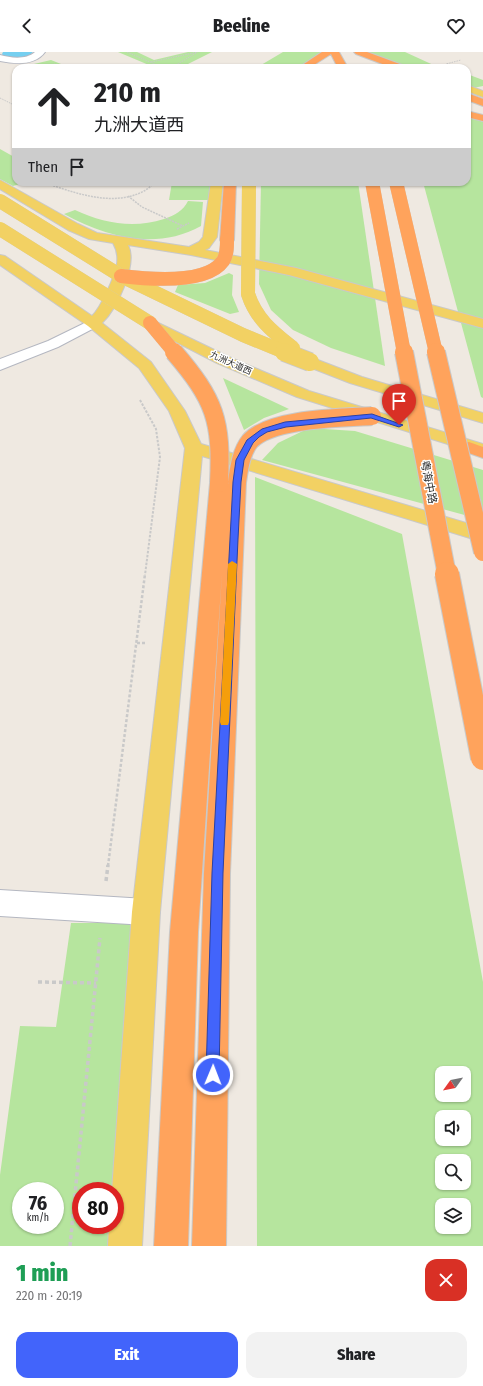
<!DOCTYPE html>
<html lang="en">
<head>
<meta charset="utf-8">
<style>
	body { margin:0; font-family:"Fira Sans Condensed","Noto Sans SC",sans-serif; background:#f2f2f2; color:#202124; height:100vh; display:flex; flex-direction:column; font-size:15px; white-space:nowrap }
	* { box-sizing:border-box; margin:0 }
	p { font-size:13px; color:#757577 }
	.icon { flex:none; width:22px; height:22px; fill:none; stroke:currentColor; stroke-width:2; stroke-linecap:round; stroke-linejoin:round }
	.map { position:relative; height:1194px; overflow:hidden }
	.sheet { display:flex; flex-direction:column; background:#fff; flex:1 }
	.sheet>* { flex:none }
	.top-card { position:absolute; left:12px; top:12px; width:459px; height:122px; border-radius:12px; box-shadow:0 1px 3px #0004; background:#fff; color:#202124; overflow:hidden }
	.needle { width:26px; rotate:237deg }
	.fabs { position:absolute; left:435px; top:1014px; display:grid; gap:8px }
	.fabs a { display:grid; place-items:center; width:36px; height:36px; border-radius:8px; background:#fff; box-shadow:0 1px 3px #0004; font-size:20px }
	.speed { position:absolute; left:12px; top:1130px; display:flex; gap:8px; font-size:20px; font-weight:700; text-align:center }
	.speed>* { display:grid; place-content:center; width:52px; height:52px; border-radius:50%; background:#fff; box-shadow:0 1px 3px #0004; line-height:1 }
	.speed small { font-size:10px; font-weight:400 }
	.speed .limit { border:6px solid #d22; background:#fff; color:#111 }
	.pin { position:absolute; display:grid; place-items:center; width:34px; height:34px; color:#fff; margin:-41px -17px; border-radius:50% 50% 50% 0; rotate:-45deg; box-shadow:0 0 4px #0007 }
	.pin .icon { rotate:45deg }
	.me { position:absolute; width:44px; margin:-22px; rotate:1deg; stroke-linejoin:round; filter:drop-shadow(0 0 3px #0008) }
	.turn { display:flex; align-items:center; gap:14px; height:84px; padding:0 16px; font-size:18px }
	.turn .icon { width:52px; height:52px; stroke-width:2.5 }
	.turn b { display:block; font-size:28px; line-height:34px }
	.then { display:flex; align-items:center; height:38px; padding:0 16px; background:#0003; gap:8px; font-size:15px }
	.round { display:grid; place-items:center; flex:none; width:42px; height:42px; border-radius:12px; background:#f2f2f2 }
	.summary { display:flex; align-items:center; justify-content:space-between; height:68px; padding:0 16px }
	h1 { font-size:24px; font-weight:800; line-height:30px; color:#1e9e55 }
	.action { display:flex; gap:8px; margin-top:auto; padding:8px 16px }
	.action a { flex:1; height:46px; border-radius:12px; background:#4264fb; color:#fff; font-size:16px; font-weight:800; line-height:46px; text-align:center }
	.action a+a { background:#f2f2f2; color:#202124 }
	header { display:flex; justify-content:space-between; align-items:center; height:52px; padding:0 16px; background:#fff; font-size:18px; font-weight:800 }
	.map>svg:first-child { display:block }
	.green { fill:#b6e59e; fill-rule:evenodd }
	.water { fill:#75cff0 }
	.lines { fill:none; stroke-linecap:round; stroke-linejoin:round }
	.minor-casing { stroke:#b4b7c1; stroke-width:2 }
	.major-casing { stroke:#c9c9c9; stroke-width:2 }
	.highway-casing { stroke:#c9c9c9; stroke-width:2 }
	.path-far4 { stroke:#c9c9c9; stroke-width:1; stroke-dasharray:1.5 1; stroke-linecap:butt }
	.path-far3 { stroke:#c9c9c9; stroke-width:1.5; stroke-dasharray:2 1; stroke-linecap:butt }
	.path-far2 { stroke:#c9c9c9; stroke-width:2; stroke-dasharray:2.5 1.5; stroke-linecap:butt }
	.path-far1 { stroke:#c9c9c9; stroke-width:2.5; stroke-dasharray:3 2; stroke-linecap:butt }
	.path { stroke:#c9c9c9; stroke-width:3.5; stroke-dasharray:4 3; stroke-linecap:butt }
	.minor { fill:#fff; fill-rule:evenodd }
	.major { fill:#f2d163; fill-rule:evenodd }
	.highway { fill:#ffa35c; fill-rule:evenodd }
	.major-bridge-far1-casing { stroke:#c9c9c9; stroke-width:14; stroke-linecap:butt }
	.major-bridge-casing { stroke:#c9c9c9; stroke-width:20; stroke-linecap:butt }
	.highway-bridge-far2-casing { stroke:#c9c9c9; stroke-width:14; stroke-linecap:butt }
	.highway-bridge-far1-casing { stroke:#c9c9c9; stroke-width:20; stroke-linecap:butt }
	.highway-bridge-casing { stroke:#c9c9c9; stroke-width:26; stroke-linecap:butt }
	.major-bridge-far1 { stroke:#f2d163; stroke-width:14 }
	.major-bridge { stroke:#f2d163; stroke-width:18 }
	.highway-bridge-far2 { stroke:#ffa35c; stroke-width:14 }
	.highway-bridge-far1 { stroke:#ffa35c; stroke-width:18 }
	.highway-bridge { stroke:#ffa35c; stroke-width:24 }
	.route { fill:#4264fb; stroke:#2b41a3 }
	.slow { fill:#f59e0b }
	.labels { text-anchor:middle; stroke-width:3; stroke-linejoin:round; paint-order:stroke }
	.far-street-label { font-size:9px; fill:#2e2e2e; stroke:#fff }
	.street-label { font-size:11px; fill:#2e2e2e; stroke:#fff }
</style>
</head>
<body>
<header><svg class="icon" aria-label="back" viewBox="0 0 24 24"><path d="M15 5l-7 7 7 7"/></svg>Beeline<svg class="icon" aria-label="heart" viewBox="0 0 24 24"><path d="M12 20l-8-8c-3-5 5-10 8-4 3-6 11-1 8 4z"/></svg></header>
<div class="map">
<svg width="483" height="1194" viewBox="0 0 483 1194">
	<rect width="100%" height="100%" fill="#efe9e1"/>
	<g class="green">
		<path d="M 118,0 L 137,0 L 154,8 L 188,0 L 212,0 L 180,16 L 156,16 Z"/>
		<path d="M 283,0 L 324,0 L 303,16 L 256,16 Z"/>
		<path d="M 363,0 L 405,0 L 440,16 L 410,16 Z"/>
		<path d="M 51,8 L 71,16 L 17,16 Z"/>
		<path d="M 467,22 L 483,28 L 483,34 L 473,36 L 467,34 Z"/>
		<path d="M 467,65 L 473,66 L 483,70 L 483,346 L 481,345 L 423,130 L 467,130 Z"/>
		<path d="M 0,97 L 16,106 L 16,130 L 27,130 L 13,134 L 0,127 Z"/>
		<path d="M 172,130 L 216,130 L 213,148 L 169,148 Z"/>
		<path d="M 261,130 L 358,130 L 385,314 L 331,296 L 293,278 L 271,258 L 259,232 Z"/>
		<path d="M 188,149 L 203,150 L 201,174 C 156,199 106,185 64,162 L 75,158 C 103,171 133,177 164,167 C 175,163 183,159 188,149 Z"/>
		<path d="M 229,221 L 233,223 L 232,243 L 239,260 L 230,262 L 175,240 L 178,233 L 205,231 Z"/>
		<path d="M 223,326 L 289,357 L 264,366 L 244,378 Z"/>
		<path d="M 309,376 L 355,379 L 483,418 L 483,468 L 262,408 L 278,391 Z"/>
		<path d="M 255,425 L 402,482 L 483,930 L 483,1194 L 257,1194 ZM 442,1021 L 464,1021 L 464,1043 L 442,1043 ZM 442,1065 L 464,1065 L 464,1087 L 442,1087 ZM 442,1109 L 464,1109 L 464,1131 L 442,1131 ZM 442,1153 L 464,1153 L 464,1175 L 442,1175 Z"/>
		<path d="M 71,871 L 133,871 L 115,1139 L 81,1139 L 81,1173 L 113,1173 L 111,1194 L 0,1194 L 0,1123 L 20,974 L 56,975 ZM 21,1139 L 55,1139 L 55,1173 L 21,1173 Z"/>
	</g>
	<path class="water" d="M 3,0 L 33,0 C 26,8 12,7 3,4 L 2,2 Z"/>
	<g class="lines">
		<g class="minor-casing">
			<g id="minor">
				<path d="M 35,0 L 45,0 C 35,14 15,12 0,9 L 0,3 C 11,6 26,8 35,0 Z"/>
				<path d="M 93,267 L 98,268 L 100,271 L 98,274 L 58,295 L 0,318 L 0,307 L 48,289 Z"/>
				<path d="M 0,838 L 146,847 L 156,851 L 160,860 L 156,869 L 146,873 L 0,864 Z"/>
			</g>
		</g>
		<g class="major-casing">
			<g id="major">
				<path d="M 467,33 L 483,39 L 483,45 L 467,39 Z"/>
				<path d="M 0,128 L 78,172 L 97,181 L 189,195 L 199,190 L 203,185 L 211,130 L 223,130 L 217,185 L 209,196 L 205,198 L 296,216 L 483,267 L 483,276 L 289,223 L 191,203 L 128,193 C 138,212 117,257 102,271 L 151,310 L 185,359 L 201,392 L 483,476 L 483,490 L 202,404 L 160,860 L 142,1194 L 108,1194 L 109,1173 L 115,1173 L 115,1139 L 112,1139 L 132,860 L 185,396 L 169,359 L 139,316 L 88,274 L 0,213 L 0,203 L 5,204 L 92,264 C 101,256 115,224 117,212 C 118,204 117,198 113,191 L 89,187 L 68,178 L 0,137 Z"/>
				<path d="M 150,267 L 229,305 L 309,339 L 483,392 L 483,403 L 297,345 L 217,311 L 145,274 L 143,271 L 145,268 Z"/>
				<path d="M 310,305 L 362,325 L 483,361 L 483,371 L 350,331 L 304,313 L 302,310 L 304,307 Z"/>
			</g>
		</g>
		<g class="highway-casing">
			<g id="highway">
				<path d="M 322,0 L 339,0 L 348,16 L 338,16 L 331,2 L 309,16 L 298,16 Z"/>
				<path d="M 354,0 L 367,0 L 405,14 L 407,16 L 393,16 L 356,2 Z"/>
				<path d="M 467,41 L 483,47 L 483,54 L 467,48 Z"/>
				<path d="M 467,59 L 483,63 L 483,69 L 467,65 Z"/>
				<path d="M 224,130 L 236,130 L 234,188 L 232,191 L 222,191 L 220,188 Z"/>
				<path d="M 469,390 L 483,395 L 483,406 L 463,399 L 460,395 L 463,391 Z"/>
				<path d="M 237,424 L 244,426 L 246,430 L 230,821 L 226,1194 L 192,1194 L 204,821 L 222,521 L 198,880 L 188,1194 L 154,1194 L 170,880 L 210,431 L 212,427 L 219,425 L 226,427 L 228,430 L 230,426 Z"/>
			</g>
		</g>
		<g class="path-far4">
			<path d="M 127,0 L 164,16"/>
			<path d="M 151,10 L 198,0"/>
			<path d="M 54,12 L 63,16"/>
			<path d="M 171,16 L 196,1"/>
			<path d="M 457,16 L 446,12 L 461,8"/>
			<path d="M 0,46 L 16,54"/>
			<path d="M 42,130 L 44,131"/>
		</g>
		<g class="path-far3">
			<path d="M 42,130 C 73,140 112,156 144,139 C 148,137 152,133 156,130"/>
			<path d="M 128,144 L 142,155 L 183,174"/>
			<path d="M 177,177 L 189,171"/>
		</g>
		<path class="path-far2" d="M 140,348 L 156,377 L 160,405 L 145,523"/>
		<g class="path-far1">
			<path d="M 137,591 L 147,591"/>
			<path d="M 108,814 L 145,522"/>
		</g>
		<g class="path">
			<path d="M 106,829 L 108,813"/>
			<path d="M 38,930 L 96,931"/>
			<path d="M 70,1194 L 100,886"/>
		</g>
		<use href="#minor" class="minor"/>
		<use href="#major" class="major"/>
		<use href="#highway" class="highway"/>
		<g class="major-bridge-far1-casing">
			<g id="major-bridge-far1">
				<path d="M 249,130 L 248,242 C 256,267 273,280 293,296"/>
				<path d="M 0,149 L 121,224 L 243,283 L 287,301"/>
				<path d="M 0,177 L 150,271"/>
			</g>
		</g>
		<g class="major-bridge-casing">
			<path id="major-bridge" d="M 284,300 L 310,310"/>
		</g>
		<g class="highway-bridge-far2-casing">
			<g id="highway-bridge-far2">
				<path d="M 372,130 L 404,301"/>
				<path d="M 396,130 L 436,301"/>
				<path d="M 121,224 C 146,227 206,233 223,209 C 227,203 227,195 227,188"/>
				<path d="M 150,271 L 175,301"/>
			</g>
		</g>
		<g class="highway-bridge-far1-casing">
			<g id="highway-bridge-far1">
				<path d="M 174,300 C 215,348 222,368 219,431"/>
				<path d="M 404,300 L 447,523"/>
				<path d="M 436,300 L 483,500"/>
				<path d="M 237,430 C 239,417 241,400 250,389 C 271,366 342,366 372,364"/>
			</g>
		</g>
		<g class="highway-bridge-casing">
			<path id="highway-bridge" d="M 447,522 L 483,706"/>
		</g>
		<use href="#major-bridge-far1" class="major-bridge-far1"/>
		<use href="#major-bridge" class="major-bridge"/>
		<use href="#highway-bridge-far2" class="highway-bridge-far2"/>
		<use href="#highway-bridge-far1" class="highway-bridge-far1"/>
		<use href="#highway-bridge" class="highway-bridge"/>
	</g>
	<path class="route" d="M 372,362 L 403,373 L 399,375 L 371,366 L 286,375 L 267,380 L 259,385 L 253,391 L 244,408 L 241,430 L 238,487 L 223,821 L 219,1023 L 217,1028 L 213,1030 L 208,1028 L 206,1023 L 212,821 L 230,487 L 233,430 L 236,408 L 247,388 L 262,377 L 285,370 Z"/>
	<path class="slow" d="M 232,509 L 237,512 L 229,670 L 228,673 L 221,673 L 220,670 L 228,512 Z"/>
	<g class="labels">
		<g class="far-street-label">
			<text transform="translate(231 311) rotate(24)" y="3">九洲大道西</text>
		</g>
		<g class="street-label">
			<text transform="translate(429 430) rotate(79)" y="4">粤海中路</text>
		</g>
	</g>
</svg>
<div class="fabs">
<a><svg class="needle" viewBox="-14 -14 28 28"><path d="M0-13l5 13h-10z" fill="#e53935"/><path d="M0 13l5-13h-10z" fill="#757577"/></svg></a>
<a><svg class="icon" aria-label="sound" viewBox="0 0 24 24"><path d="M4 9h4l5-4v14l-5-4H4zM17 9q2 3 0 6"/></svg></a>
<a><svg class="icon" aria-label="search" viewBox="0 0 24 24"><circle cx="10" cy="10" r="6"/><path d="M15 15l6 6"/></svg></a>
<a><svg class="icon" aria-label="layers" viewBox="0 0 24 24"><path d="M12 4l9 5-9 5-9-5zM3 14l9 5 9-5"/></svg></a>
</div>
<div class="speed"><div>76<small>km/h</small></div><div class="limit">80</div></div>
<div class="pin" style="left:399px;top:373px;background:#d93025"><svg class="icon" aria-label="arrive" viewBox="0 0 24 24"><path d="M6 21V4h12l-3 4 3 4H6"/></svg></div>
<svg class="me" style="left:213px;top:1023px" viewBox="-20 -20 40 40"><circle r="17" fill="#4264fb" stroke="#fff" stroke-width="3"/><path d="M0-11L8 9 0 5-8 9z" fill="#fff"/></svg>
<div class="top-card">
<div class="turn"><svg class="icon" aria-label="ahead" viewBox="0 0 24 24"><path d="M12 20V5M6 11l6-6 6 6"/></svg><div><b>210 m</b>九洲大道西</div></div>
<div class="then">Then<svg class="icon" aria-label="arrive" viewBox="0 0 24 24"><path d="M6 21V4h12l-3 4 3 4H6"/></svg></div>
</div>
</div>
<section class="sheet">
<div class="summary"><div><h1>1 min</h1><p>220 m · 20:19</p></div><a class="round" style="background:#d93025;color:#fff"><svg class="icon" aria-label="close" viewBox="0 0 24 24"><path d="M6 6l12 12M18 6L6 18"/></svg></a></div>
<div class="action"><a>Exit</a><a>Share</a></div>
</section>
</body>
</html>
